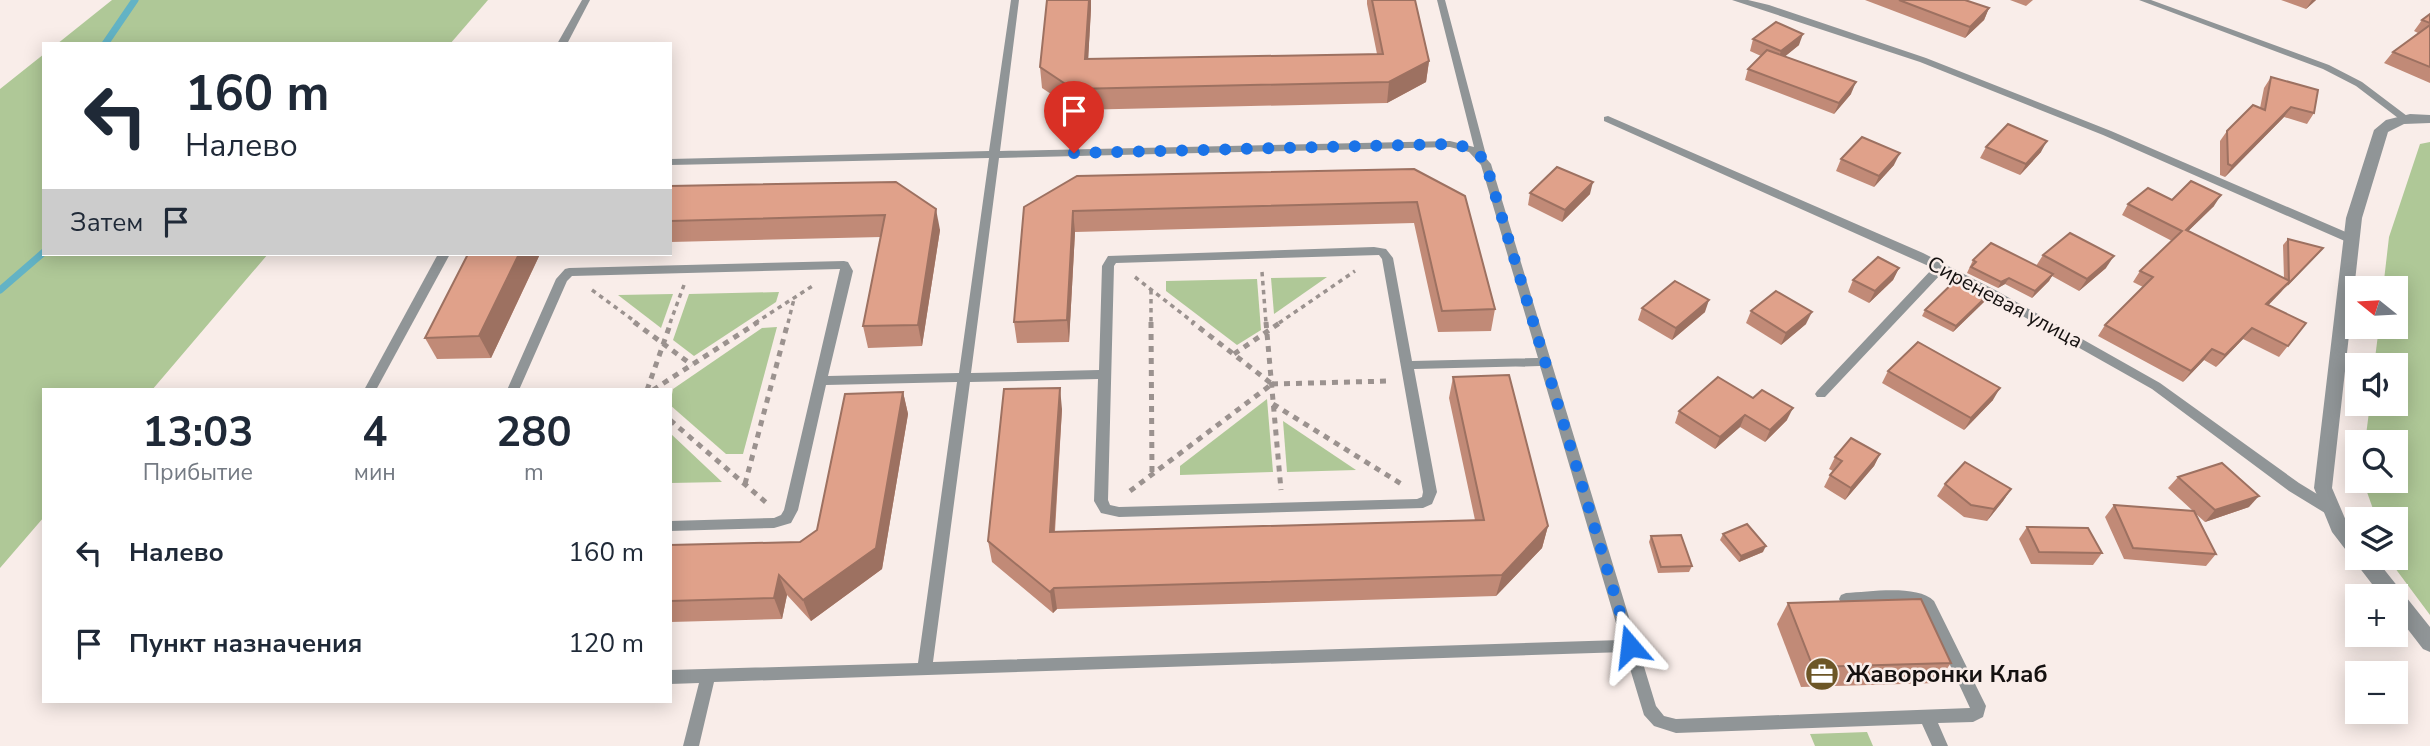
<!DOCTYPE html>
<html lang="ru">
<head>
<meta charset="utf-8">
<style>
	body { margin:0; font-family:"Nunito Sans",sans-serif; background:#f2f2f3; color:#1f2937; height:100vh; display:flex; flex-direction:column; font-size:26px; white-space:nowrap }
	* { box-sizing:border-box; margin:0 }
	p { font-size:23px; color:#747a83 }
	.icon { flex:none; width:38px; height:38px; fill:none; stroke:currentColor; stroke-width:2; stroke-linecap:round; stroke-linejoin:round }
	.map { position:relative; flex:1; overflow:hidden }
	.details { position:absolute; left:42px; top:388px; width:630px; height:315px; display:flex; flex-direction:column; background:#fff; border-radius:0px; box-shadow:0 4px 18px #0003 }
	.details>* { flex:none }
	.top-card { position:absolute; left:42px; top:42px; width:630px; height:214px; border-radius:0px; box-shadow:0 4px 18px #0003; background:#fff; color:#1f2937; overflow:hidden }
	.needle { width:46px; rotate:288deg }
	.fabs { position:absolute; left:2345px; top:276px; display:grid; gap:14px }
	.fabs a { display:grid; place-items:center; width:63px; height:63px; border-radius:0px; background:#fff; box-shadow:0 4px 18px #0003; font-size:35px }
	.pin { position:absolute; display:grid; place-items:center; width:60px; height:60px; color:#fff; margin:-72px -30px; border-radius:50% 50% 50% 0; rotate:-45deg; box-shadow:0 0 7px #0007 }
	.pin .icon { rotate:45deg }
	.me { position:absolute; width:77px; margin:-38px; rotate:343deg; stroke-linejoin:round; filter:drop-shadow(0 0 5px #0008) }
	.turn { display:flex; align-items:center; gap:24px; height:147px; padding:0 28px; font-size:32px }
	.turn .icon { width:91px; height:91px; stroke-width:2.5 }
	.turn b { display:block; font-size:49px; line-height:60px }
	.then { display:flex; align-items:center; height:66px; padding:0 28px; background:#0003; gap:14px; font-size:26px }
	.eta { display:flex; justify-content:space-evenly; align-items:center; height:119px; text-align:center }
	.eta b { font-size:42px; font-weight:700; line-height:49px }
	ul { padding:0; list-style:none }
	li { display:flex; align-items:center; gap:21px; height:91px; padding:0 28px }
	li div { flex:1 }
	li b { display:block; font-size:26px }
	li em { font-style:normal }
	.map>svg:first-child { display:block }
	.green { fill:#afc897 }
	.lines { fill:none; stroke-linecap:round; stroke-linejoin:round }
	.stream { stroke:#63b3c5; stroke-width:7 }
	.path-far1 { stroke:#9b928f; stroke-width:3.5; stroke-dasharray:4.5 4.5; stroke-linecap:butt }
	.path { stroke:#9b928f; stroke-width:5; stroke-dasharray:6 6; stroke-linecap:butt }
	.service { fill:#909597; fill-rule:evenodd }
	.minor { fill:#909597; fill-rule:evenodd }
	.wall { fill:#c18a77 }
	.shaded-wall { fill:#9d7161 }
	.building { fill:#e0a18a; stroke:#9d7161; stroke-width:2 }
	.route { stroke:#1a73e8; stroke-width:12; stroke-dasharray:0 21.6 }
	.labels { text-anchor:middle; stroke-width:5; stroke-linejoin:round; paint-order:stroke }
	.street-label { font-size:21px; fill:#151110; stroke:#f9ede9 }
	.near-poi-label { font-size:24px; font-weight:bold; fill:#151110; stroke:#f9ede9; text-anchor:start }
</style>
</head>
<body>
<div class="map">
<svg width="2430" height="746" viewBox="0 0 2430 746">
	<rect width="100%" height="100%" fill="#f9ede9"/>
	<g class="green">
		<path d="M 112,0 L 488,0 L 450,44 L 57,44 Z"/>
		<path d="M 44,54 L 44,254 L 268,254 L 152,390 L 44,390 L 44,517 L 0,568 L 0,89 Z"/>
		<path d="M 2430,142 L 2430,615 L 2395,568 L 2391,558 L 2396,558 L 2396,520 L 2377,520 L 2363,481 L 2396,481 L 2396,443 L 2365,443 L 2370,404 L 2396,404 L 2396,366 L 2374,366 L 2379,327 L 2396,327 L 2396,289 L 2383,289 L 2389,237 L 2420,144 Z"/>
		<path d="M 1327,277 L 1274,314 L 1271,278 Z"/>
		<path d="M 1257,279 L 1261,330 L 1237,345 L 1166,291 L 1166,281 Z"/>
		<path d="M 779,292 L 776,302 L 694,356 L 673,340 L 689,294 Z"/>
		<path d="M 673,294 L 661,328 L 618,295 Z"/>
		<path d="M 777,327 L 743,454 L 726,454 L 670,405 L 673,389 L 762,328 Z"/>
		<path d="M 1267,399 L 1273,472 L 1180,475 L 1180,466 Z"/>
		<path d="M 1283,421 L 1356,470 L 1287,472 Z"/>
		<path d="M 670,433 L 722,482 L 670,483 Z"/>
		<path d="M 1867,732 L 1873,746 L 1815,746 L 1810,734 Z"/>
	</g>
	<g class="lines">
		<g class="stream">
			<path d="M 105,44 L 135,0"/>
			<path d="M 0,290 L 44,252"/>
		</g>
		<g class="path-far1">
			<path d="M 1262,272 L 1266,323"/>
			<path d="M 1135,277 L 1194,323"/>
			<path d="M 592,290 L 637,323"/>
			<path d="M 1151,290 L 1151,323"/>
			<path d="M 670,323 L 684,285"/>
			<path d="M 755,323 L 814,285"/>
			<path d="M 788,323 L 794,299"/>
			<path d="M 1279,323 L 1355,271"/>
		</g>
		<g class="path">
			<path d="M 634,322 L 692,365"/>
			<path d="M 1151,322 L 1152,474"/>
			<path d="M 1266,322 L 1281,490"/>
			<path d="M 1234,354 L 1281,322"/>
			<path d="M 1272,384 L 1390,381"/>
			<path d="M 647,390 L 671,322"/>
			<path d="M 653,390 L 758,322"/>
			<path d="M 1273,404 L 1403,485"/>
			<path d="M 670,420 L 769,505"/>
			<path d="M 745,484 L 788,322"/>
			<path d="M 1130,491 L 1272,384 L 1192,322"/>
		</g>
		<g class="service">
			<path d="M 582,0 L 590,0 L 567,44 L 557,44 Z"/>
			<path d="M 1011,0 L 1019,0 L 1000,151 L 1450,141 L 1474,147 L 1437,0 L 1445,0 L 1486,155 L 1485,157 L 1491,164 L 1656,706 L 1664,716 L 1676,719 L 1970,708 L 1924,609 L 1919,604 L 1846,605 L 1841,603 L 1839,599 L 1841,595 L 1846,593 C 1869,592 1917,584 1934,601 L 1986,706 L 1983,717 L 1973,722 L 1938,723 L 1948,746 L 1932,746 L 1922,724 L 1676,733 L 1654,726 L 1644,715 L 1625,652 L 714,682 L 699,746 L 683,746 L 699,683 L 670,684 L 670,670 L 918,663 L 957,382 L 826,385 L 798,510 L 791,523 L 774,528 L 670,531 L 670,521 L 774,518 L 781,515 L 784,510 L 840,269 L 572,276 L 567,281 L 519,390 L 507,390 L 556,279 L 565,269 L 569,268 L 844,261 L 848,262 L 853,271 L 828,376 L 959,373 L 989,158 L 670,165 L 670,159 L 989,151 ZM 1450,147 L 1469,152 L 1481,165 L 1538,358 L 1412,361 L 1393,258 L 1386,249 L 1374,247 L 1108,256 L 1102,266 L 1099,370 L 971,373 L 999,158 ZM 1379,255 L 1382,259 L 1423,492 L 1422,497 L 1417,499 L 1119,507 L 1110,505 L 1108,500 L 1114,266 L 1116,263 ZM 1540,366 L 1621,640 L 933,662 L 970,382 L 1098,379 L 1094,501 L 1101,513 L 1119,517 L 1423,508 L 1432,504 L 1437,492 L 1414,369 Z"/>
			<path d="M 1732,0 L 1748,0 L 1769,5 L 1926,58 L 2111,131 L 2355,236 L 2357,239 L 2355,242 L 2347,242 L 2103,135 L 1920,62 Z"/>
			<path d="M 2139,0 L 2151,0 L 2329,65 L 2362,82 L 2411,119 L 2406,122 L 2402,121 L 2356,86 L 2323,69 Z"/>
			<path d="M 1608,116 L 1923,253 L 1997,291 L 2160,383 L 2299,483 L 2335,505 L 2337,509 L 2335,513 L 2330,514 L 2325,513 L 2289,491 L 2152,389 L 1989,297 L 1942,273 L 1825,397 L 1817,397 L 1815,394 L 1817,391 L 1933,268 L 1604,121 L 1604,117 Z"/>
			<path d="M 438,254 L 450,254 L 376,390 L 364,390 Z"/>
		</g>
		<path class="minor" d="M 2410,114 L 2430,115 L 2430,123 L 2404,124 L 2388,132 L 2362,218 L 2332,488 L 2347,523 L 2357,537 L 2357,558 L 2375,558 L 2430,627 L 2430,652 L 2423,649 L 2396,614 L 2396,597 L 2382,597 L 2332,532 L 2314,488 L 2346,218 L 2374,130 L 2386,120 Z"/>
	</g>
	<g class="wall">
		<path d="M 1367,0 L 1415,0 L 1429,61 L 1426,82 L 1387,103 L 1075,110 L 1042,88 L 1040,67 L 1091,9 L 1088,59 L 1377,54 L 1367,4 Z"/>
		<path d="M 1865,0 L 1965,0 L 1989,8 L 1984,20 L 1965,38 Z"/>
		<path d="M 2010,0 L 2033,0 L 2026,6 Z"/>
		<path d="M 2281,0 L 2316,0 L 2306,9 Z"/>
		<path d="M 2430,14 L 2430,83 L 2384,63 L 2393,52 L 2418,33 L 2414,31 L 2422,20 Z"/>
		<path d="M 1753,39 L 1799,45 L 1785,56 L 1851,94 L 1834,114 L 1745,80 L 1748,69 L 1761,56 L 1750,51 Z"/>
		<path d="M 2271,77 L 2314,113 L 2307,124 L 2284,117 L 2225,177 L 2220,175 L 2220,141 L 2227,131 L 2260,108 L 2264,88 Z"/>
		<path d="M 1986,147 L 2041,152 L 2020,175 L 1980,158 Z"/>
		<path d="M 1841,159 L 1894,165 L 1874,187 L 1836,171 Z"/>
		<path d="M 1414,169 L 1495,309 L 1491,331 L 1438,332 L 1414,223 L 1075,232 L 1069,342 L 1017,343 L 1014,322 L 1024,207 Z"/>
		<path d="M 896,182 L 940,230 L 922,346 L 868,348 L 863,326 L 881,237 L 670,242 L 670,186 Z"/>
		<path d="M 1530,193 L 1590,194 L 1562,222 L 1528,205 Z"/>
		<path d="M 2172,200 L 2214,206 L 2188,231 L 2284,278 L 2283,245 L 2288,239 L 2318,254 L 2268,305 L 2306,323 L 2279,357 L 2243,339 L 2216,367 L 2204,360 L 2183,382 L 2098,336 L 2105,325 L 2143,287 L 2133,282 L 2140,271 L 2172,241 L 2122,215 L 2128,204 Z"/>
		<path d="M 468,254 L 540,254 L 491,358 L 437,359 L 425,338 Z"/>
		<path d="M 2043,255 L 2106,268 L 2079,291 L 2052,276 L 2049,281 L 2032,298 L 2005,284 L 1998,288 L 1967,273 L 1973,260 L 2036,266 Z"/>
		<path d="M 1899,268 L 1893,280 L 1869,303 L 1848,292 L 1853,280 Z"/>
		<path d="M 1990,293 L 1987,299 L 1953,332 L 1922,316 L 1925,310 Z"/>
		<path d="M 1642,308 L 1705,312 L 1672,340 L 1638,320 Z"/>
		<path d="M 1751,311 L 1806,324 L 1781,345 L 1746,323 Z"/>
		<path d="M 1888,371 L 1993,400 L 1964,430 L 1882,383 Z"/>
		<path d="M 1453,377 L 1548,526 L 1542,548 L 1496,596 L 1057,609 L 1053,613 L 992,562 L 988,541 L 1062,409 L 1055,532 L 1475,520 L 1449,398 Z"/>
		<path d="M 1718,377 L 1787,420 L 1765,442 L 1740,427 L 1715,449 L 1675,423 L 1679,411 Z"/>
		<path d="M 903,392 L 908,414 L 882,569 L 811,621 L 787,595 L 782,619 L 670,622 L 670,545 L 800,542 L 817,530 Z"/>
		<path d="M 1880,454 L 1874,466 L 1845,500 L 1824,487 L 1830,475 L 1833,471 L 1829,469 L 1835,457 Z"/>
		<path d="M 2178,477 L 2249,507 L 2205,522 L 2196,514 L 2216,554 L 2206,566 L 2124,559 L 2105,517 L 2114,505 L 2193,511 L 2168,488 Z"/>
		<path d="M 1945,484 L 2011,489 L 2003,501 L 1987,521 L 1964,517 L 1937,496 Z"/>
		<path d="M 2027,527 L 2102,553 L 2093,565 L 2031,564 L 2019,539 Z"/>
		<path d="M 1723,534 L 1763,552 L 1739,562 L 1720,540 Z"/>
		<path d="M 1651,536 L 1692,566 L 1689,572 L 1658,573 L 1649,542 Z"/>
		<path d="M 1788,603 L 1951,663 L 1937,683 L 1801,687 L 1777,624 Z"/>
	</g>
	<g class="shaded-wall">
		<path d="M 1089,0 L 1091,0 L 1091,9 L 1087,80 L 1085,59 Z"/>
		<path d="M 2312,0 L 2316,0 L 2306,9 Z"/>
		<path d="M 1989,8 L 1984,20 L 1965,38 L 1970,27 Z"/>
		<path d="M 1803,34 L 1799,45 L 1777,63 L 1781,51 Z"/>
		<path d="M 1429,61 L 1426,82 L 1387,103 L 1389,82 Z"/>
		<path d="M 1856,82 L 1851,94 L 1834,114 L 1839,103 Z"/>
		<path d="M 2291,107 L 2284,117 L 2225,177 L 2232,166 Z"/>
		<path d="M 2047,141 L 2041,152 L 2020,175 L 2026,164 Z"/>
		<path d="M 1900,153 L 1894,165 L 1874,187 L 1879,176 Z"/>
		<path d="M 1593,182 L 1590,194 L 1562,222 L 1565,210 Z"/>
		<path d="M 2221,195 L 2214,206 L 2178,241 L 2186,230 Z"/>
		<path d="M 936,209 L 940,230 L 922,346 L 918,325 Z"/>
		<path d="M 1073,211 L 1075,232 L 1069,342 L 1067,320 Z"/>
		<path d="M 2323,248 L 2318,254 L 2284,289 L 2289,283 Z"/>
		<path d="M 519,254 L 540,254 L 491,358 L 479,336 Z"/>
		<path d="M 2114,256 L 2106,268 L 2079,291 L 2087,279 Z"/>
		<path d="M 1899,268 L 1893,280 L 1869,303 L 1875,291 Z"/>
		<path d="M 2053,274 L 2049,281 L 2032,298 L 2035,291 Z"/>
		<path d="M 2009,278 L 2005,284 L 1998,288 L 2001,282 Z"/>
		<path d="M 2290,281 L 2281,292 L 2258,316 L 2266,304 Z"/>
		<path d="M 1990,293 L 1987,299 L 1953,332 L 1956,326 Z"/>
		<path d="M 1709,300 L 1705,312 L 1672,340 L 1676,328 Z"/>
		<path d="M 1812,312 L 1806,324 L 1781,345 L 1786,333 Z"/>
		<path d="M 2252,328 L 2243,339 L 2216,367 L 2225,355 Z"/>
		<path d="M 2212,349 L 2204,360 L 2183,382 L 2191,371 Z"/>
		<path d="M 1060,388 L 1062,409 L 1053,553 L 1050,532 Z"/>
		<path d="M 2000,388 L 1993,400 L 1964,430 L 1971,418 Z"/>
		<path d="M 903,392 L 908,414 L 882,569 L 811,621 L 803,600 Z"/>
		<path d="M 1793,408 L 1787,420 L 1765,442 L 1770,430 Z"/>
		<path d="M 1745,415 L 1740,427 L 1715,449 L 1720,437 Z"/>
		<path d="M 1880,454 L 1874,466 L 1845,500 L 1851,488 Z"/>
		<path d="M 2011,489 L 2003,501 L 1987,521 L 1994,509 Z"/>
		<path d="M 2259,496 L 2249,507 L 2205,522 L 2215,510 Z"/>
		<path d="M 1548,526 L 1542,548 L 1496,596 L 1502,575 Z"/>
		<path d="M 1766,546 L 1763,552 L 1739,562 L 1741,556 Z"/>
		<path d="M 779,575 L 787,595 L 782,619 L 774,598 Z"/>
		<path d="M 1054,588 L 1057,609 L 1053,613 L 1050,592 Z"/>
	</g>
	<g class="building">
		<path d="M 1047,0 L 1089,0 L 1085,59 L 1383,54 L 1372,0 L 1415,0 L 1429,61 L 1389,82 L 1073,89 L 1040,67 Z"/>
		<path d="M 1899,0 L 1965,0 L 1989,8 L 1970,27 Z"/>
		<path d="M 2430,14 L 2430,23 L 2422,20 Z"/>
		<path d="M 1776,22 L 1803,34 L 1781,51 L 1753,39 Z"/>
		<path d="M 2430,25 L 2430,67 L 2393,52 Z"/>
		<path d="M 1767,50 L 1856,82 L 1839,103 L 1748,69 Z"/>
		<path d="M 2271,77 L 2318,90 L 2314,113 L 2291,107 L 2232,166 L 2228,164 L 2227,131 L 2253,105 L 2265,110 Z"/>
		<path d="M 2008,124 L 2047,141 L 2026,164 L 1986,147 Z"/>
		<path d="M 1862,137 L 1900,153 L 1879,176 L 1841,159 Z"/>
		<path d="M 1557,167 L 1593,182 L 1565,210 L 1530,193 Z"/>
		<path d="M 1414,169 L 1465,196 L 1495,309 L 1442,311 L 1417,202 L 1073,211 L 1067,320 L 1014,322 L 1024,207 L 1077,176 Z"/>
		<path d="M 2191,181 L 2221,195 L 2186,230 L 2290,281 L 2266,304 L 2306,323 L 2288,346 L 2252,328 L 2225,355 L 2212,349 L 2191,371 L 2105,325 L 2153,277 L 2140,271 L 2182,231 L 2128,204 L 2148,188 L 2172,200 Z"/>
		<path d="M 896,182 L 936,209 L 918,325 L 863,326 L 885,215 L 670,221 L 670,186 Z"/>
		<path d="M 2070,233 L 2114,256 L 2087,279 L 2043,255 Z"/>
		<path d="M 2288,239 L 2323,248 L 2289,283 Z"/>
		<path d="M 1991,243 L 2053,274 L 2035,291 L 2009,278 L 2001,282 L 1971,267 L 1976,262 L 1973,260 Z"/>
		<path d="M 468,254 L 519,254 L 479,336 L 425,338 Z"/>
		<path d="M 1878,257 L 1899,268 L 1875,291 L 1853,280 Z"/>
		<path d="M 1959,277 L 1990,293 L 1956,326 L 1925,310 Z"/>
		<path d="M 1675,281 L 1709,300 L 1676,328 L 1642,308 Z"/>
		<path d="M 1776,291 L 1812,312 L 1786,333 L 1751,311 Z"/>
		<path d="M 1918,342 L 2000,388 L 1971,418 L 1888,371 Z"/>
		<path d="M 1509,375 L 1548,526 L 1502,575 L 1054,588 L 1050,592 L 988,541 L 1004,389 L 1060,388 L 1050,532 L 1484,520 L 1453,377 Z"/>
		<path d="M 1718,377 L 1753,398 L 1762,390 L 1793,408 L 1770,430 L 1745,415 L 1720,437 L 1679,411 Z"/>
		<path d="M 903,392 L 876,548 L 803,600 L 779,575 L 774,598 L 670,601 L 670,545 L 800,542 L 817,530 L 845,394 Z"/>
		<path d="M 1851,438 L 1880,454 L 1851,488 L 1830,475 L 1842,461 L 1835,457 Z"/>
		<path d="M 1965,462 L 2011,489 L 1994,509 L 1971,505 L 1945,484 Z"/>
		<path d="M 2222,463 L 2259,496 L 2215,510 L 2178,477 Z"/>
		<path d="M 2114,505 L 2194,511 L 2216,554 L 2133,548 Z"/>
		<path d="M 1747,524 L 1766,546 L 1741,556 L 1723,534 Z"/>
		<path d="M 2027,527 L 2088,528 L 2102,553 L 2039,552 Z"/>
		<path d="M 1681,535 L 1692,566 L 1661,567 L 1651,536 Z"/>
		<path d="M 1921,599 L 1951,663 L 1813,667 L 1788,603 Z"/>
	</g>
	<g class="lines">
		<path class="route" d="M 1074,153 L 1450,144 C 1467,146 1478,150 1486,164 L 1630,646"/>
	</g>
	<defs>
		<g id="office-disc" transform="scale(1.75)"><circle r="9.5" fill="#6c5626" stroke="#f9ede9"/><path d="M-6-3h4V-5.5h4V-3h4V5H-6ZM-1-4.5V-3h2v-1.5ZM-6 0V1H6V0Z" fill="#fff"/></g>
	</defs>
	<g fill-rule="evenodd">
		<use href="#office-disc" x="1822" y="674"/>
	</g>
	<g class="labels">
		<g class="street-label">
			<text transform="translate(2005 302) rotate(28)" y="7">Сиреневая улица</text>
		</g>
		<g class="near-poi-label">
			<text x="1846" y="682">Жаворонки Клаб</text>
		</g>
	</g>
</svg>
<div class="fabs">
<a><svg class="needle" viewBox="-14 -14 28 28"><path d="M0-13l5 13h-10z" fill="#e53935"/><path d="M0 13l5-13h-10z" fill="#747a83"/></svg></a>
<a><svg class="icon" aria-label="sound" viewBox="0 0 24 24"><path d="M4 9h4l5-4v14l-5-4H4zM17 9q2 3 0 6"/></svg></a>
<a><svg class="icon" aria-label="search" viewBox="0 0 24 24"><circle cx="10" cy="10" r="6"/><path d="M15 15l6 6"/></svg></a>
<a><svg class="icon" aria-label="layers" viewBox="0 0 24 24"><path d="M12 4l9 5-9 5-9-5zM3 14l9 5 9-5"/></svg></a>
<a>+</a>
<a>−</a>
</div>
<div class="pin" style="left:1074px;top:153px;background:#d93025"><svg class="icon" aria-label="arrive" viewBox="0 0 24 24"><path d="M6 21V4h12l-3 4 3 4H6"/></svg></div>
<svg class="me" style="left:1630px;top:646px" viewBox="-20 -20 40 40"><path d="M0-17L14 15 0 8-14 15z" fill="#1a73e8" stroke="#fff" stroke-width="4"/></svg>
<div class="top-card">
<div class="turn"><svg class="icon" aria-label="left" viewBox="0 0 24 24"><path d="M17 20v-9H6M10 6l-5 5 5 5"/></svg><div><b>160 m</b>Налево</div></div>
<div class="then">Затем<svg class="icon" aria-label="arrive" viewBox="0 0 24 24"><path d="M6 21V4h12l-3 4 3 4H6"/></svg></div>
</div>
<section class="details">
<div class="eta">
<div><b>13:03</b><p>Прибытие</p></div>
<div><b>4</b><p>мин</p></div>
<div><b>280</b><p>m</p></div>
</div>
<ul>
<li><svg class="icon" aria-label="left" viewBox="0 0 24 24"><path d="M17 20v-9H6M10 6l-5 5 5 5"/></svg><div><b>Налево</b></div><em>160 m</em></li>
<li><svg class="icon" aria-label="arrive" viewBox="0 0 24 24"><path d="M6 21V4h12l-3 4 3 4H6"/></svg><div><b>Пункт назначения</b></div><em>120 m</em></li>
</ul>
</section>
</div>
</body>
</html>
